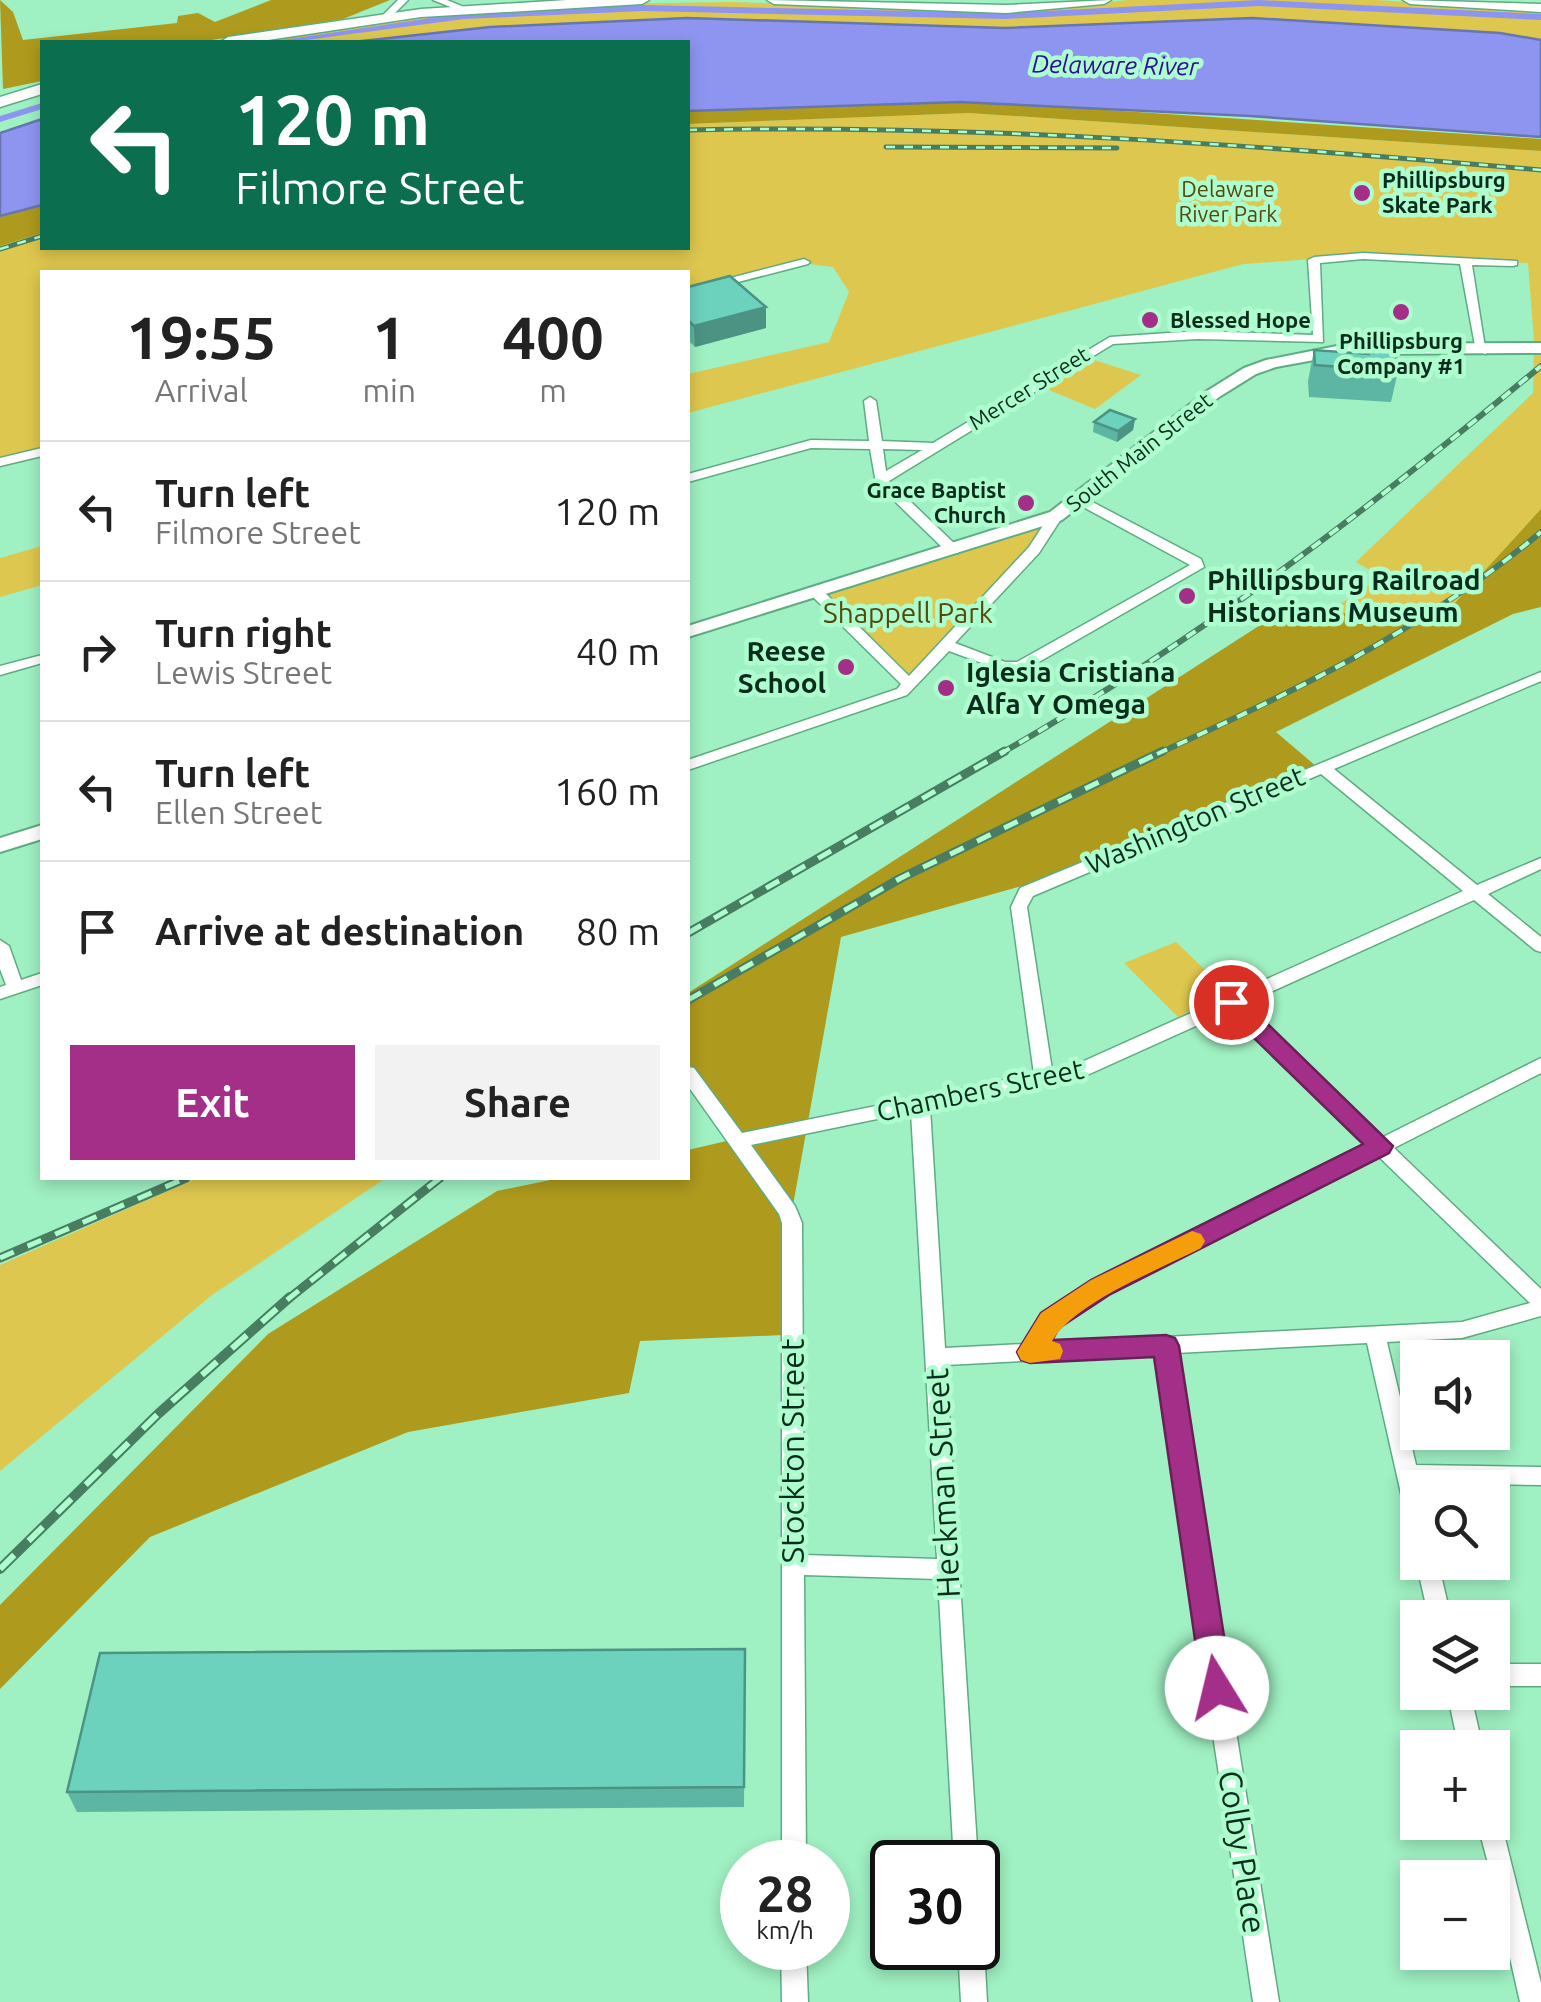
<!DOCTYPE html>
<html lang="en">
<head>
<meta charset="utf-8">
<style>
	body { margin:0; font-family:Ubuntu,sans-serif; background:#f2f2f2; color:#222; height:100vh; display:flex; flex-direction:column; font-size:38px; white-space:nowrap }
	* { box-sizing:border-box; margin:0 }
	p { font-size:32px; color:#767676 }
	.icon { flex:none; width:55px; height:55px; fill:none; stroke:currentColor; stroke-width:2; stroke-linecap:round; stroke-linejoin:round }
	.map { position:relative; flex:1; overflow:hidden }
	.drawer { position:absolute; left:40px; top:270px; width:650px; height:910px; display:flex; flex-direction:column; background:#fff; border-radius:0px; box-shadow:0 5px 15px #0003 }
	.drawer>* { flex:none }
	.top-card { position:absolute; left:40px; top:40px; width:650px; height:210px; border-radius:0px; box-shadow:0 5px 15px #0003; background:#0b6e4f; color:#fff; overflow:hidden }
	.fabs { position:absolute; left:1400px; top:1340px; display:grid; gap:20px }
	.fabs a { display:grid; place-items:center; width:110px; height:110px; border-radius:0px; background:#fff; box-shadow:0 5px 15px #0003; font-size:50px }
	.speed { position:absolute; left:720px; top:1840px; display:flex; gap:20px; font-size:50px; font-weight:700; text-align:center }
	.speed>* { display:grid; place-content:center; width:130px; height:130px; border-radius:50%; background:#fff; box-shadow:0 5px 15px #0003; line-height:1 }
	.speed small { font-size:25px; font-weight:400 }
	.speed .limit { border:5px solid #111; border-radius:15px; background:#fff; color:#111 }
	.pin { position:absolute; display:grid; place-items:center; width:85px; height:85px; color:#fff; margin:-42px; border:5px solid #fff; border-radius:50%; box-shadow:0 2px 10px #0007 }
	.me { position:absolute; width:110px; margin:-55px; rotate:351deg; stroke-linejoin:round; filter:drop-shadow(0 0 8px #0008) }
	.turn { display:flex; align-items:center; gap:35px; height:210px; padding:0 30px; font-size:45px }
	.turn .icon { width:130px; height:130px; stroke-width:2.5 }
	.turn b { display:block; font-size:70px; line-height:85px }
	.eta { display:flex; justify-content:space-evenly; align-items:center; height:170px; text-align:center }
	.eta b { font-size:60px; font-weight:600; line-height:70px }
	.cta { display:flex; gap:20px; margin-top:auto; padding:20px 30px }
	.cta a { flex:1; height:115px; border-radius:0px; background:#a42f88; color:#fff; font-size:40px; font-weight:600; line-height:115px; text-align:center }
	.cta a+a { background:#f2f2f2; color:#222 }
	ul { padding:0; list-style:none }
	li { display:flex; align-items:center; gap:30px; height:140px; padding:0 30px; border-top:2px solid #e0e0e0 }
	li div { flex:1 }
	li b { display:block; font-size:38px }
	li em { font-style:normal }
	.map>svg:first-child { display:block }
	.green { fill:#dec74e }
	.forest { fill:#ae9a1d }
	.water { fill:#8d95f1; stroke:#6676b1; stroke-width:2.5 }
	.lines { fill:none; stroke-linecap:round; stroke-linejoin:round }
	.canal { fill:#8d95f1; fill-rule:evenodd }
	.minor-casing { stroke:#5eac82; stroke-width:3 }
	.major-casing { stroke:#5eac82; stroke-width:4 }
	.highway-casing { stroke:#5eac82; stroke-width:3 }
	.minor { fill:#fff; fill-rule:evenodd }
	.major { fill:#fff; fill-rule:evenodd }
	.highway { fill:#fff; fill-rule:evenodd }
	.rail-far3-casing { stroke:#487d61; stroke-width:5 }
	.rail-far2-casing { stroke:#487d61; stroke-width:6 }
	.rail-far1-casing { stroke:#487d61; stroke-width:9 }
	.rail-casing { stroke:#487d61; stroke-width:10 }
	.rail-far3 { stroke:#adfdcf; stroke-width:2.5; stroke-dasharray:9; stroke-linecap:butt }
	.rail-far2 { stroke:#adfdcf; stroke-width:4; stroke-dasharray:11; stroke-linecap:butt }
	.rail-far1 { stroke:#adfdcf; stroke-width:5; stroke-dasharray:15; stroke-linecap:butt }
	.rail { stroke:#adfdcf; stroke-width:6; stroke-dasharray:20; stroke-linecap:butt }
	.wall { fill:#5db5a3 }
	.shaded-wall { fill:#4c9384 }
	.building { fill:#6cd2bd; stroke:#4c9384; stroke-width:2.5 }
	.route { fill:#a42f88; stroke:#6b1f58; stroke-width:2.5 }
	.slow { fill:#f59e0b }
	.poi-dot { fill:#a42f88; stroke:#adfdcf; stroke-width:4 }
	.labels { text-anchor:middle; stroke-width:9; stroke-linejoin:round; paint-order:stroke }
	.far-poi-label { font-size:22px; font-weight:bold; fill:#0a2c1c; stroke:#adfdcf; text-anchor:start }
	.far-park-label { font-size:22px; fill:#544909; stroke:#adfdcf }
	.far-street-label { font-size:22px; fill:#0a2c1c; stroke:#adfdcf }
	.far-water-label { font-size:25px; font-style:italic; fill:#2f109b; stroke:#adfdcf }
	.poi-label { font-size:28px; font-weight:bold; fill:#0a2c1c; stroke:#adfdcf; text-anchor:start }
	.park-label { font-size:28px; fill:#544909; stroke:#adfdcf }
	.street-label { font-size:28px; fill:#0a2c1c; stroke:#adfdcf }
	.near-street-label { font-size:32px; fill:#0a2c1c; stroke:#adfdcf }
</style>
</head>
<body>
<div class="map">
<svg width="1541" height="2002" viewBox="0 0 1541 2002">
	<rect width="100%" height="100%" fill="#9ff0c2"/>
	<g class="green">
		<path d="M 1128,0 L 1377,0 L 1541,11 L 1541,40 L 1500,33 L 1252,18 L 1005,28 L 687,18 L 490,27 L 353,42 L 243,42 L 408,17 L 603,4 L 731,2 L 1013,11 Z"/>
		<path d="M 969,113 L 1541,151 L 1541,509 L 1455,603 L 1323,615 L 1382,577 L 1356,562 L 1533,393 L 1534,341 L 1528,263 L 1356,256 L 1243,264 L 688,413 L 688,374 L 829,342 L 849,292 L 833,267 L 794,262 L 688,289 L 688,272 L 42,272 L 42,451 L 0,462 L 0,246 L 42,233 L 42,248 L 688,248 L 688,124 Z"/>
		<path d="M 1091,359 L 1141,375 L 1095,409 L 1044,388 Z"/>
		<path d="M 1056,516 L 912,684 L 816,592 Z"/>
		<path d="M 42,546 L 42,585 L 0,597 L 0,558 Z"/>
		<path d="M 1176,942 L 1228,992 L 1178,1017 L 1124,963 Z"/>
		<path d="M 197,1178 L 386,1178 L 212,1295 L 0,1471 L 0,1265 Z"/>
	</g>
	<g class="forest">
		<path d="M 0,0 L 13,12 L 23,40 L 177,23 L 178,16 L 198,13 L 215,22 L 271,0 L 390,0 L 343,19 L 199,42 L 42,42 L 42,81 L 3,89 Z"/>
		<path d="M 913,97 L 1541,139 L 1541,151 L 969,113 L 688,124 L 688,111 Z"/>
		<path d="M 42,205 L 42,233 L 0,246 L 0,217 Z"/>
		<path d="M 1541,509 L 1541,607 L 1513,614 L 1276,732 L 1317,767 L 1039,881 L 841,937 L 792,1211 L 783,1335 L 640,1341 L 629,1393 L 408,1432 L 150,1537 L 0,1689 L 0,1605 L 268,1334 L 497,1191 L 560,1178 L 688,1178 L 688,1150 L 735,1139 L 688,1075 L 688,993 L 1296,602 L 1323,615 L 1455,603 Z"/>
	</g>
	<g class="water">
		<path d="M 687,18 L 1005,28 L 1252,18 L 1500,33 L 1541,40 L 1541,137 L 1250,116 L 960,102 L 688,111 L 688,42 L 353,42 L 490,27 Z"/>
		<path d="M 42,119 L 42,205 L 0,216 L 0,133 Z"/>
	</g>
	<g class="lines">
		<g class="canal">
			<path d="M 1259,0 L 1541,14 L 1541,20 L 1259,6 L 1005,19 L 643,11 L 464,19 L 291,42 L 269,42 L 464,13 L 643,5 L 1005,13 Z"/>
			<path d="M 42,103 L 42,109 L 0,122 L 0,116 Z"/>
		</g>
		<g class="minor-casing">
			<g id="minor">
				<path d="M 398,0 L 408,0 L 388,20 L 382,20 L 382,16 Z"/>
				<path d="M 433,0 L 447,0 L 471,10 L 463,12 Z"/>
				<path d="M 1363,253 L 1517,261 L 1517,265 L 1513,266 L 1472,265 L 1486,354 L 1476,351 L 1460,264 L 1363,259 L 1320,263 L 1323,342 L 1198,339 L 1113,344 L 889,481 L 958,547 L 958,553 L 948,553 L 876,483 L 870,449 L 811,448 L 688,482 L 688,474 L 811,440 L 869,441 L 864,401 L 870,397 L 876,401 L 882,441 L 933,443 L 1110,337 L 1198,331 L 1313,335 L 1308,260 L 1314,257 ZM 883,449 L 922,450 L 886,471 Z"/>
				<path d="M 804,259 L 810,262 L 808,264 L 688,295 L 688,289 Z"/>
				<path d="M 42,448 L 42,456 L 0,466 L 0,458 Z"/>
				<path d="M 1079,495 L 1201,559 L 1204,567 L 1025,670 L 998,669 L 949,651 L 907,695 L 688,770 L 688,760 L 897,689 L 901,684 L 811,595 L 811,589 L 821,589 L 909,676 L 1029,547 L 1051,513 L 1056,512 L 1063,516 L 1039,553 L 955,643 L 1005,662 L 1017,662 L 1190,565 L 1074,502 L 1072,499 Z"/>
				<path d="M 42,655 L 42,663 L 0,675 L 0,666 Z"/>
				<path d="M 1541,672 L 1541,681 L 1334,769 L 1477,885 L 1541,858 L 1541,869 L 1488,894 L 1541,937 L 1541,952 L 1535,950 L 1474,900 L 1244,1004 L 1383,1137 L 1541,1058 L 1541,1073 L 1394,1148 L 1541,1289 L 1541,1316 L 1462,1338 L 1387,1342 L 1416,1465 L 1541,1467 L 1541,1485 L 1420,1483 L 1421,1488 L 1418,1488 L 1418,1529 L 1410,1527 L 1407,1520 L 1367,1343 L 1176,1353 L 1279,2002 L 1253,2002 L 1156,1354 L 946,1365 L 978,1862 L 954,1862 L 938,1579 L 804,1575 L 806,1862 L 782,1862 L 782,1223 L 779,1214 L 688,1086 L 688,1067 L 694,1068 L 742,1133 L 1034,1074 L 1011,907 L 1020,888 ZM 1321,774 L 1463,891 L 1075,1065 L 1052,1070 L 1027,907 L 1033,896 ZM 1229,1011 L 1367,1145 L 1093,1282 L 1043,1315 L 1025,1344 L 945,1348 L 930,1108 L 1085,1076 ZM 911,1112 L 937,1559 L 804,1555 L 802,1223 L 795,1206 L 751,1145 ZM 1378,1156 L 1530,1303 L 1462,1322 L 1047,1343 L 1057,1327 L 1107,1294 Z"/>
				<path d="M 0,940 L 9,946 L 21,980 L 42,973 L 42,985 L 0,999 L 0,987 L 6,985 L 0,969 Z"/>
				<path d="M 1418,1559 L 1418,1562 L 1438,1562 L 1451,1618 L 1429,1618 L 1416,1562 Z"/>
				<rect x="1492" y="1664" width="49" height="22"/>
				<path d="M 1447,1692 L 1470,1692 L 1483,1748 L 1459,1748 Z"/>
				<path d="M 1492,1812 L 1498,1814 L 1501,1822 L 1541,1983 L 1541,2002 L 1520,2002 L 1492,1878 L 1477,1822 L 1492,1822 Z"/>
				<path d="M 978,1938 L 984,1948 L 987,2002 L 961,2002 L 958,1948 L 978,1948 Z"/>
				<path d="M 781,1948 L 806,1948 L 808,2002 L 782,2002 Z"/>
			</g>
		</g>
		<g class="major-casing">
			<g id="major">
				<path d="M 1541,343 L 1541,353 L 1347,354 L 1276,367 L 1256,374 L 1219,397 L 1062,520 L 688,637 L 688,626 L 1050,512 L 1207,391 L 1244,368 L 1266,360 L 1347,344 Z"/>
				<path d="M 42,825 L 42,839 L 0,852 L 0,838 Z"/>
			</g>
		</g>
		<g class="highway-casing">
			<g id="highway">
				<path d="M 567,0 L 649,0 L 642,4 L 421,17 L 255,42 L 220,42 L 228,37 L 421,9 Z"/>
				<path d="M 767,0 L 1006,5 L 1111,0 L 1104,4 L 1006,13 L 774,4 Z"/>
				<path d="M 1403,0 L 1541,4 L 1541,12 L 1410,4 Z"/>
				<path d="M 42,84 L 42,94 L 0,107 L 0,97 Z"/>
			</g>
		</g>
		<use href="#minor" class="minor"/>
		<use href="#major" class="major"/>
		<use href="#highway" class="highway"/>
		<g class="rail-far3-casing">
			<g id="rail-far3">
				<path d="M 688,130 C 974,124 1257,145 1541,170"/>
				<path d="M 886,147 L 1117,148"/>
				<path d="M 0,249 L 42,236"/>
			</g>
		</g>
		<g class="rail-far2-casing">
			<g id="rail-far2">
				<path d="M 1000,754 C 1197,641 1367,511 1541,366"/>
				<path d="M 1157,754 C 1294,692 1425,629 1541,532"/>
			</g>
		</g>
		<g class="rail-far1-casing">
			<g id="rail-far1">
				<path d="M 688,933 L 1005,751"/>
				<path d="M 688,1000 L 901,878 L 1163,751"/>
				<path d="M 0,1258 L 186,1178"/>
				<path d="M 287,1300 L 440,1178"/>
			</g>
		</g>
		<g class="rail-casing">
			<path id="rail" d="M 0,1569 L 158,1414 L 290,1297"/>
		</g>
		<use href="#rail-far3" class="rail-far3"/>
		<use href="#rail-far2" class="rail-far2"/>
		<use href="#rail-far1" class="rail-far1"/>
		<use href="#rail" class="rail"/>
	</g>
	<g class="wall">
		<path d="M 688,287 L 766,328 L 695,347 L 688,340 Z"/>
		<path d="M 1368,342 L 1398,371 L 1391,402 L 1309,397 L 1308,381 L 1314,350 L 1365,353 Z"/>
		<path d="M 1135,419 L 1133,430 L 1117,442 L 1093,432 L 1094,422 Z"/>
		<path d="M 745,1649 L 744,1807 L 77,1812 L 67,1792 Z"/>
	</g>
	<g class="shaded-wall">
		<path d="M 766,307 L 766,328 L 695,347 L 694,326 Z"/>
		<path d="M 1135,419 L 1133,430 L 1117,442 L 1118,431 Z"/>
	</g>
	<g class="building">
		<path d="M 730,276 L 766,307 L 694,326 L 688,320 L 688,287 Z"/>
		<path d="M 1368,342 L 1395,344 L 1398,371 L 1315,365 L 1314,350 L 1369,354 Z"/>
		<path d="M 1110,410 L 1135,419 L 1118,431 L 1094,422 Z"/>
		<path d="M 745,1649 L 744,1787 L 67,1792 L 100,1653 Z"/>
	</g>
	<path class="route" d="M 1231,994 L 1239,996 L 1393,1146 L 1389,1153 L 1109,1295 L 1059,1328 L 1052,1340 L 1166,1335 L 1175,1338 L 1179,1346 L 1232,1688 L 1228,1698 L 1217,1702 L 1206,1698 L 1202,1688 L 1154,1357 L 1030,1363 L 1021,1360 L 1017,1352 L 1041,1313 L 1091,1280 L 1363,1144 L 1223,1008 L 1220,1002 Z"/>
	<path class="slow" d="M 1192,1231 L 1201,1234 L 1205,1241 L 1201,1248 C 1159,1270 1076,1301 1052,1341 L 1060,1344 L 1063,1351 L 1060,1359 L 1030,1363 L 1021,1360 L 1017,1352 L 1041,1313 L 1091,1280 Z"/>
	<g class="poi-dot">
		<circle cx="1362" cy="193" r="10"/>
		<circle cx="1401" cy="312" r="10"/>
		<circle cx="1150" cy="320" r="10"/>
		<circle cx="1026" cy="503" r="10"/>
		<circle cx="1187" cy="596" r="10"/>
		<circle cx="846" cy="667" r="10"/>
		<circle cx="946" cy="688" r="10"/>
	</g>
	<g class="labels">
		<g class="far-poi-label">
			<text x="1382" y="188">Phillipsburg<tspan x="1382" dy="25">Skate Park</tspan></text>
			<text x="1170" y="328">Blessed Hope</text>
			<text x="1401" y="349" text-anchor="middle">Phillipsburg<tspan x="1401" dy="25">Company #1</tspan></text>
			<text x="1006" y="498" text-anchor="end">Grace Baptist<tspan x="1006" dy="25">Church</tspan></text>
		</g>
		<g class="far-park-label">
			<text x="1228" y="197">Delaware<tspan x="1228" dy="25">River Park</tspan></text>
		</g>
		<g class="far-street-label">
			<text transform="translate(1029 388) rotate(-32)" y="8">Mercer Street</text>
			<text transform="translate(1139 452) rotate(-38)" y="8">South Main Street</text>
		</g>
		<g class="far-water-label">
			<text transform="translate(1115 65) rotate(1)" y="9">Delaware River</text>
		</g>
		<g class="poi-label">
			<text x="1207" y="590">Phillipsburg Railroad<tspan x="1207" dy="32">Historians Museum</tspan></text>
			<text x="826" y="661" text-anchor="end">Reese<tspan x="826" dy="32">School</tspan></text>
			<text x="966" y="682">Iglesia Cristiana<tspan x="966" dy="32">Alfa Y Omega</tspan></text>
		</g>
		<g class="park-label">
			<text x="908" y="623">Shappell Park</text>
		</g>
		<g class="street-label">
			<text transform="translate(1195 820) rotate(-23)" y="10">Washington Street</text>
			<text transform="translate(980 1090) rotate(-12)" y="10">Chambers Street</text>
		</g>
		<g class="near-street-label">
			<text transform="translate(793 1451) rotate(-90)" y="11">Stockton Street</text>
			<text transform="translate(943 1483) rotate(-93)" y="11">Heckman Street</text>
			<text transform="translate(1242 1852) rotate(81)" y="11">Colby Place</text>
		</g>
	</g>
</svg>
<div class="fabs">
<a><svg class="icon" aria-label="sound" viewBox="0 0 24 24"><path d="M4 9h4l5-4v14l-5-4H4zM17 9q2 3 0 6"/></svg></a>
<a><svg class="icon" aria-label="search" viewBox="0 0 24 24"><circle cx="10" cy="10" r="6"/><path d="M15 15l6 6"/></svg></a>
<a><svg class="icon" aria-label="layers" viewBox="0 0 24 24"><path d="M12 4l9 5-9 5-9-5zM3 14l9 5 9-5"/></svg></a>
<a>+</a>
<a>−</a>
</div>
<div class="speed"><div>28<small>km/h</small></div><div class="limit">30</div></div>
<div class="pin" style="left:1231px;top:1002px;background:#d93025"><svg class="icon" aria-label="arrive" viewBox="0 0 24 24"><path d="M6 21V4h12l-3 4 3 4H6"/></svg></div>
<svg class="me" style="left:1217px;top:1688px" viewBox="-20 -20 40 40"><circle r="19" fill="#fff"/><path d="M0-13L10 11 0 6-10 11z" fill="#a42f88"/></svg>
<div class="top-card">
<div class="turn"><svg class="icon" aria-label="left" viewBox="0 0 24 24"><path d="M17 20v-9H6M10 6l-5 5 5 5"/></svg><div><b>120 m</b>Filmore Street</div></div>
</div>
<section class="drawer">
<div class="eta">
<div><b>19:55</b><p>Arrival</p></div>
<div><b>1</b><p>min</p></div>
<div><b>400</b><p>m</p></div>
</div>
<ul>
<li><svg class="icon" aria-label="left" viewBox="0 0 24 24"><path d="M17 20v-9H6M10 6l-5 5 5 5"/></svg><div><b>Turn left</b><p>Filmore Street</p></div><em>120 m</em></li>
<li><svg class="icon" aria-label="right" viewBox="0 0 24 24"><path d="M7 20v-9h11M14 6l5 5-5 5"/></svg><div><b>Turn right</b><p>Lewis Street</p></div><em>40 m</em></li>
<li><svg class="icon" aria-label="left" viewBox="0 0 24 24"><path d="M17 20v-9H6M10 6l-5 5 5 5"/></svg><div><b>Turn left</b><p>Ellen Street</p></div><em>160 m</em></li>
<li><svg class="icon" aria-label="arrive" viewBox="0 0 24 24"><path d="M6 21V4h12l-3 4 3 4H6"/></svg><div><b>Arrive at destination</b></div><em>80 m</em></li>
</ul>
<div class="cta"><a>Exit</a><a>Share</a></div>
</section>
</div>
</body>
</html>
